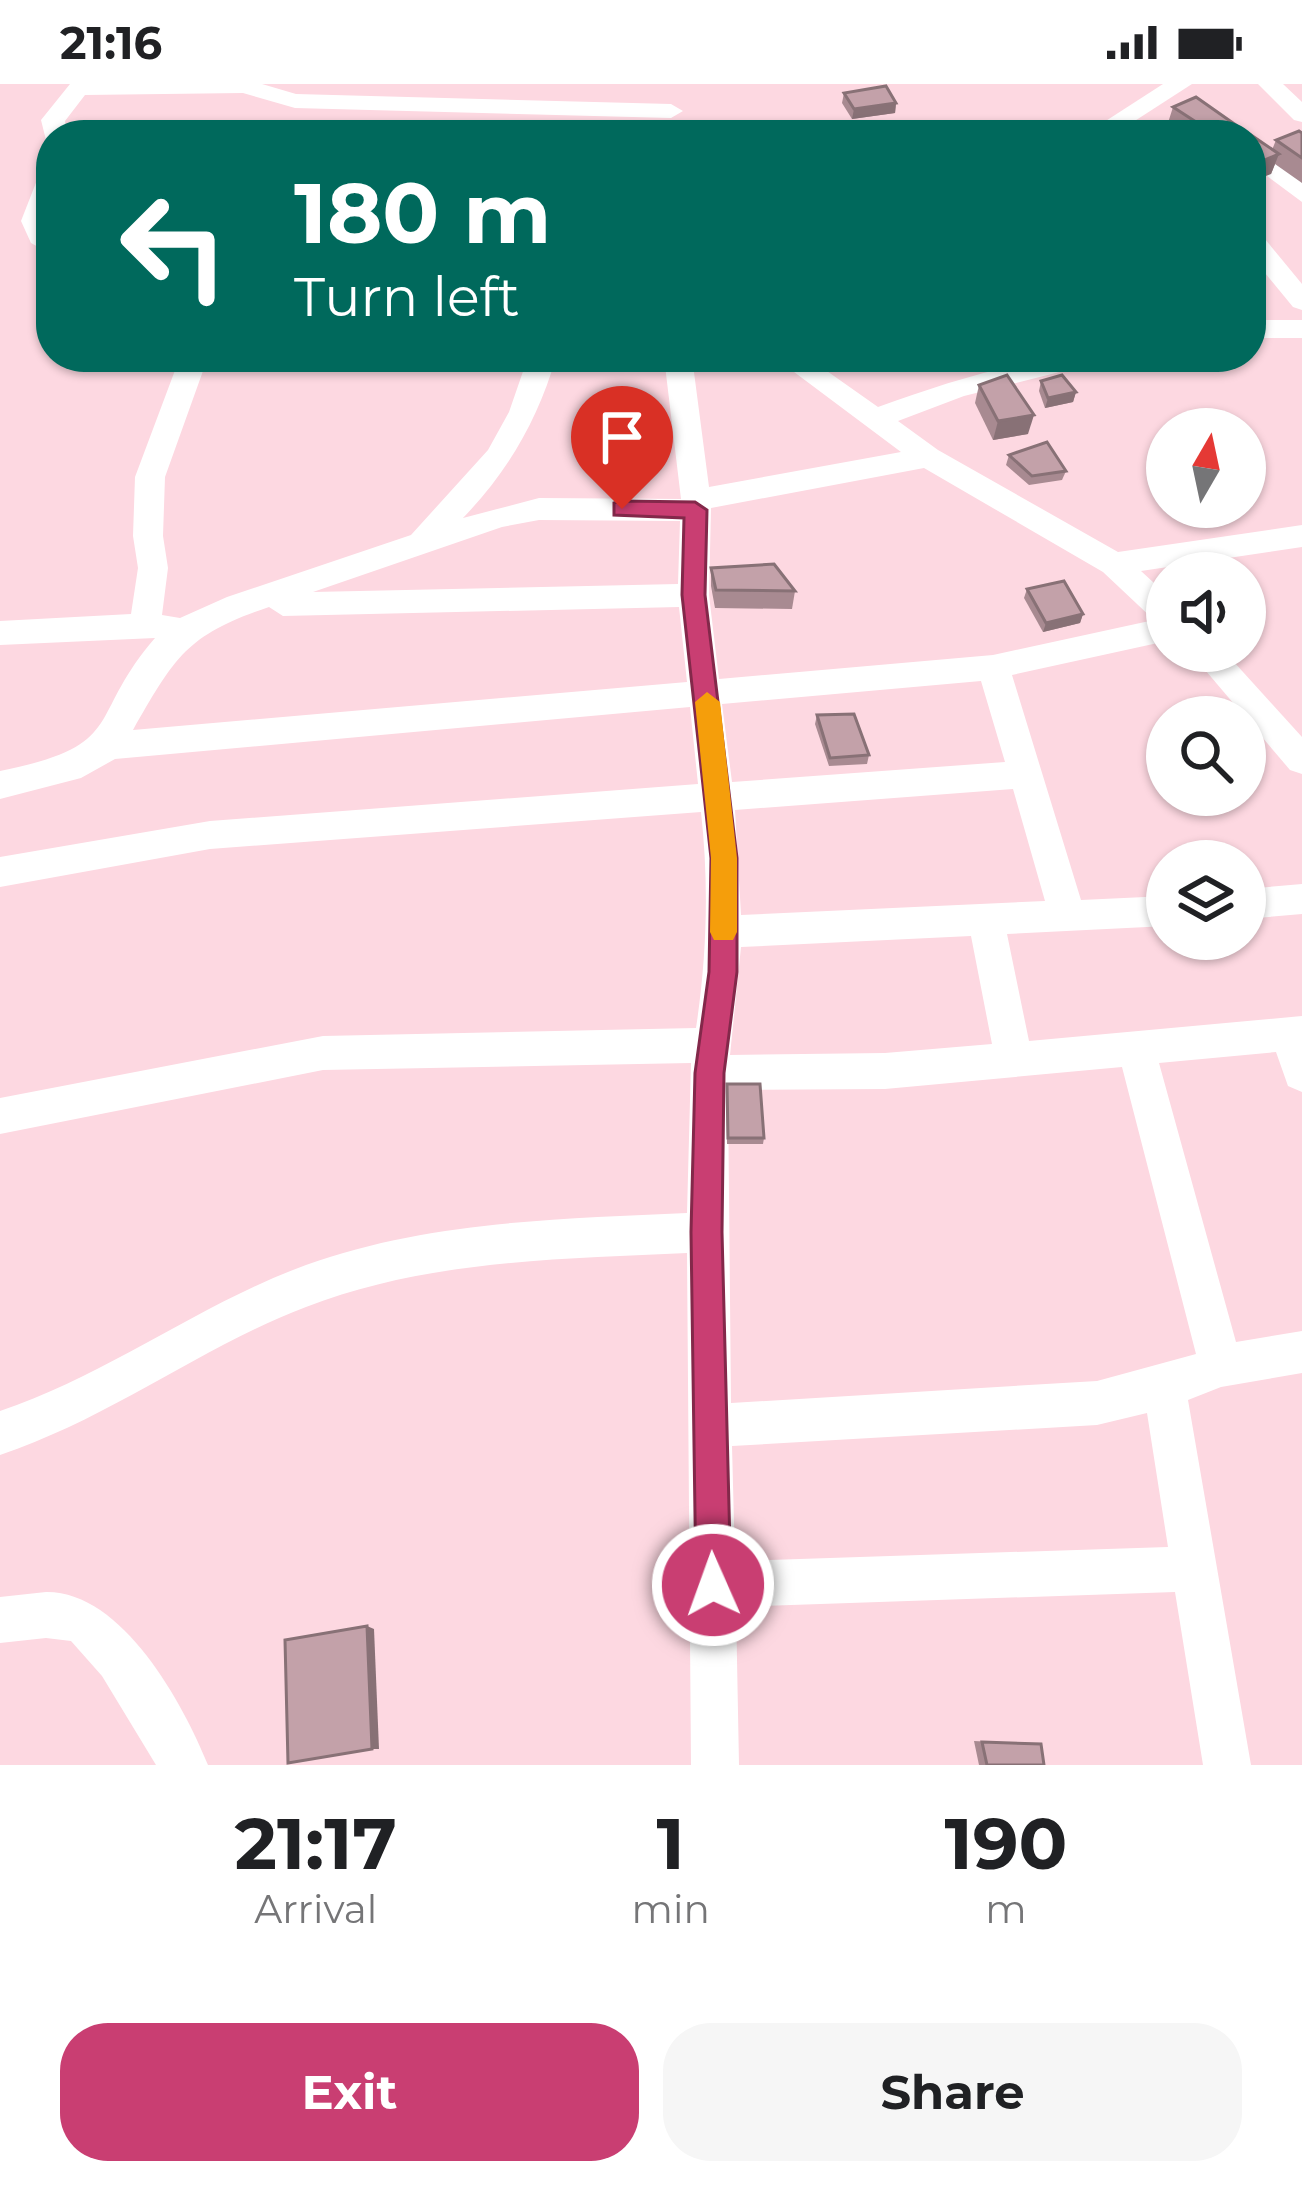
<!DOCTYPE html>
<html lang="en">
<head>
<meta charset="utf-8">
<style>
	body { margin:0; font-family:Montserrat,sans-serif; background:#f6f6f6; color:#202124; height:100vh; display:flex; flex-direction:column; font-size:45px; white-space:nowrap }
	* { box-sizing:border-box; margin:0 }
	p { font-size:39px; color:#757577 }
	.icon { flex:none; width:66px; height:66px; fill:none; stroke:currentColor; stroke-width:2; stroke-linecap:round; stroke-linejoin:round }
	.map { position:relative; height:1681px; overflow:hidden }
	.panel { display:flex; flex-direction:column; background:#fff; flex:1 }
	.panel>* { flex:none }
	.hud { position:absolute; left:36px; top:36px; width:1230px; height:252px; border-radius:48px; box-shadow:0 3px 9px #0004; background:#00695c; color:#fff; overflow:hidden }
	.needle { width:78px; rotate:9deg }
	.tools { position:absolute; left:1146px; top:324px; display:grid; gap:24px }
	.tools a { display:grid; place-items:center; width:120px; height:120px; border-radius:50%; background:#fff; box-shadow:0 3px 9px #0004; font-size:60px }
	.pin { position:absolute; display:grid; place-items:center; width:102px; height:102px; color:#fff; margin:-123px -51px; border-radius:50% 50% 50% 0; rotate:-45deg; box-shadow:0 0 12px #0007 }
	.pin .icon { rotate:45deg }
	.me { position:absolute; width:132px; margin:-66px; rotate:358deg; stroke-linejoin:round; filter:drop-shadow(0 0 9px #0008) }
	.turn { display:flex; align-items:center; gap:42px; height:252px; padding:0 60px; font-size:54px }
	.turn .icon { width:156px; height:156px; stroke-width:2.5 }
	.turn b { display:block; font-size:84px; line-height:102px }
	.eta { display:flex; justify-content:space-evenly; align-items:center; height:204px; text-align:center }
	.eta b { font-size:72px; font-weight:700; line-height:84px }
	.cta { display:flex; gap:24px; margin-top:auto; padding:24px 60px }
	.cta a { flex:1; height:138px; border-radius:48px; background:#c93e72; color:#fff; font-size:48px; font-weight:700; line-height:138px; text-align:center }
	.cta a+a { background:#f6f6f6; color:#202124 }
	.status { display:flex; justify-content:space-between; align-items:center; height:84px; padding:0 60px; background:#fff; direction:ltr }
	.status svg { height:33px; fill:currentColor }
	.map>svg:first-child { display:block }
	.lines { fill:none; stroke-linecap:round; stroke-linejoin:round }
	.minor { fill:#fff; fill-rule:evenodd }
	.wall { fill:#a88a91 }
	.shaded-wall { fill:#887176 }
	.building { fill:#c3a1a9; stroke:#887176; stroke-width:3 }
	.route { fill:#c93e72; stroke:#83284a; stroke-width:3 }
	.slow { fill:#f59e0b }
</style>
</head>
<body>
<div class="status"><b>21:16</b><svg viewBox="0 0 49 12"><path d="M0 12V9h3v3zM5 12V6h3v6zM10 12V3h3v9zM15 12V0h3v12zM26 1h20v11H26zM47 4h2v5h-2z"/></svg></div>
<div class="map">
<svg width="1302" height="1681" viewBox="0 0 1302 1681">
	<rect width="100%" height="100%" fill="#fdd8e1"/>
	<g class="lines">
		<g class="minor">
			<path d="M 70,0 L 262,0 L 296,10 L 671,20 L 683,27 L 671,34 L 295,24 L 243,9 L 85,11 L 65,37 L 67,51 L 51,51 L 51,57 L 46,56 L 41,36 Z"/>
			<path d="M 1163,0 L 1192,0 L 1113,51 L 1084,51 Z"/>
			<path d="M 1258,0 L 1283,0 L 1302,18 L 1302,38 L 1294,36 Z"/>
			<path d="M 1251,60 L 1302,97 L 1302,118 L 1251,80 Z"/>
			<path d="M 51,84 L 47,137 L 51,170 L 31,159 L 21,137 L 39,91 Z"/>
			<path d="M 1251,147 L 1260,149 L 1302,200 L 1302,226 L 1293,223 L 1251,172 Z"/>
			<rect x="1251" y="236" width="51" height="18"/>
			<path d="M 180,273 L 208,273 L 165,393 L 163,452 L 168,484 L 162,531 L 180,534 L 227,513 L 411,451 L 488,366 L 509,328 L 528,273 L 556,273 C 538,336 508,387 463,434 L 539,414 L 681,415 L 664,273 L 692,273 L 709,403 L 901,368 L 774,273 L 807,273 L 878,323 C 951,297 1021,273 1099,273 L 1095,279 L 964,312 L 898,337 L 938,366 L 1118,468 L 1302,441 L 1302,463 L 1141,487 L 1167,511 L 1167,557 L 1012,591 L 1081,816 L 1167,812 L 1167,842 L 1007,850 L 1029,957 L 1302,932 L 1302,1008 L 1288,1002 L 1276,968 L 1159,979 L 1236,1258 L 1302,1247 L 1302,1289 L 1221,1303 L 1188,1316 L 1251,1681 L 1203,1681 L 1175,1508 L 736,1523 L 739,1681 L 691,1681 L 687,1169 C 559,1175 427,1176 306,1223 C 199,1264 113,1333 0,1371 L 0,1327 C 108,1291 199,1220 306,1181 C 428,1137 559,1135 687,1129 L 691,979 L 323,986 L 0,1050 L 0,1014 L 323,952 L 696,944 C 707,872 709,800 701,728 L 210,765 L 0,803 L 0,773 L 210,737 L 698,700 L 690,623 L 115,675 L 81,694 L 0,715 L 0,687 C 129,661 85,635 155,554 L 0,561 L 0,537 L 131,530 L 138,484 L 133,452 L 135,393 ZM 924,384 L 1103,488 L 1154,536 L 993,571 L 719,595 L 709,511 L 711,424 ZM 539,436 L 680,437 L 678,500 L 313,508 L 502,443 ZM 269,523 L 283,532 L 679,523 L 687,598 L 133,646 C 175,573 186,551 269,523 ZM 981,597 L 1005,678 L 732,698 L 722,620 ZM 1013,705 L 1045,817 L 741,831 L 735,726 ZM 971,852 L 992,960 L 885,969 L 730,971 L 741,863 ZM 1122,983 L 1196,1270 L 1097,1297 L 731,1319 L 728,1006 L 885,1005 ZM 1147,1329 L 1168,1463 L 735,1477 L 732,1362 L 1097,1341 Z"/>
			<path d="M 1189,567 L 1224,567 L 1302,653 L 1302,690 L 1290,686 Z"/>
			<path d="M 1302,800 L 1302,830 L 1245,835 L 1245,805 Z"/>
			<path d="M 46,1508 C 122,1507 183,1619 208,1681 L 156,1681 L 102,1592 L 71,1557 L 46,1554 L 0,1559 L 0,1513 Z"/>
		</g>
	</g>
	<g class="wall">
		<path d="M 844,9 L 896,19 L 895,29 L 852,35 L 842,19 Z"/>
		<path d="M 1173,23 L 1250,51 L 1161,51 L 1172,45 L 1167,42 Z"/>
		<path d="M 1302,49 L 1302,99 L 1275,80 L 1271,90 L 1272,66 L 1276,56 Z"/>
		<path d="M 1041,297 L 1076,308 L 1073,318 L 1045,324 L 1039,307 Z"/>
		<path d="M 979,301 L 1028,350 L 993,356 L 975,319 Z"/>
		<path d="M 587,327 L 642,363 L 642,381 L 592,384 Z"/>
		<path d="M 1009,371 L 1066,387 L 1062,396 L 1029,401 L 1006,381 Z"/>
		<path d="M 711,484 L 795,507 L 792,525 L 715,524 L 711,502 Z"/>
		<path d="M 1027,505 L 1083,530 L 1080,539 L 1043,548 L 1024,514 Z"/>
		<path d="M 817,631 L 869,671 L 867,680 L 829,682 L 815,640 Z"/>
		<path d="M 726,1007 L 764,1054 L 763,1060 L 727,1060 Z"/>
		<path d="M 974,1657 L 1032,1660 L 1044,1681 L 979,1681 Z"/>
	</g>
	<g class="shaded-wall">
		<path d="M 896,19 L 895,29 L 852,35 L 854,25 Z"/>
		<path d="M 1279,70 L 1271,90 L 1251,98 L 1251,82 Z"/>
		<path d="M 1076,308 L 1073,318 L 1045,324 L 1048,314 Z"/>
		<path d="M 1034,331 L 1028,350 L 993,356 L 998,337 Z"/>
		<path d="M 1083,530 L 1080,539 L 1043,548 L 1046,539 Z"/>
		<path d="M 367,1542 L 374,1545 L 379,1665 L 372,1665 Z"/>
	</g>
	<g class="building">
		<path d="M 886,2 L 896,19 L 854,25 L 844,9 Z"/>
		<path d="M 1196,13 L 1250,51 L 1161,50 L 1193,36 L 1173,23 Z"/>
		<path d="M 1299,47 L 1302,49 L 1302,74 L 1276,56 Z"/>
		<path d="M 1251,51 L 1279,70 L 1251,82 Z"/>
		<path d="M 1007,291 L 1034,331 L 998,337 L 979,301 Z"/>
		<path d="M 1062,291 L 1076,308 L 1048,314 L 1041,297 Z"/>
		<path d="M 587,327 L 631,331 L 642,363 L 591,366 Z"/>
		<path d="M 1047,358 L 1066,387 L 1032,392 L 1009,371 Z"/>
		<path d="M 774,480 L 795,507 L 716,506 L 711,484 Z"/>
		<path d="M 1064,497 L 1083,530 L 1046,539 L 1027,505 Z"/>
		<path d="M 854,630 L 869,671 L 830,674 L 817,631 Z"/>
		<path d="M 727,1000 L 760,1000 L 764,1054 L 728,1054 Z"/>
		<path d="M 367,1542 L 372,1665 L 288,1679 L 285,1556 Z"/>
		<path d="M 982,1658 L 1041,1660 L 1044,1681 L 987,1681 Z"/>
	</g>
	<path class="route" d="M 622,417 L 695,418 L 707,426 L 705,511 L 737,774 L 737,888 L 724,989 L 722,1148 L 731,1501 L 726,1514 L 713,1519 L 701,1514 L 696,1501 L 691,1148 L 695,989 L 709,888 L 711,774 L 682,511 L 684,434 L 614,431 L 614,419 Z"/>
	<path class="slow" d="M 707,608 L 720,618 L 737,774 L 737,848 L 733,856 L 714,856 L 710,848 L 711,774 L 695,618 Z"/>
</svg>
<div class="tools">
<a><svg class="needle" viewBox="-14 -14 28 28"><path d="M0-13l5 13h-10z" fill="#e53935"/><path d="M0 13l5-13h-10z" fill="#757577"/></svg></a>
<a><svg class="icon" aria-label="sound" viewBox="0 0 24 24"><path d="M4 9h4l5-4v14l-5-4H4zM17 9q2 3 0 6"/></svg></a>
<a><svg class="icon" aria-label="search" viewBox="0 0 24 24"><circle cx="10" cy="10" r="6"/><path d="M15 15l6 6"/></svg></a>
<a><svg class="icon" aria-label="layers" viewBox="0 0 24 24"><path d="M12 4l9 5-9 5-9-5zM3 14l9 5 9-5"/></svg></a>
</div>
<div class="pin" style="left:622px;top:425px;background:#d93025"><svg class="icon" aria-label="arrive" viewBox="0 0 24 24"><path d="M6 21V4h12l-3 4 3 4H6"/></svg></div>
<svg class="me" style="left:713px;top:1501px" viewBox="-20 -20 40 40"><circle r="17" fill="#c93e72" stroke="#fff" stroke-width="3"/><path d="M0-11L8 9 0 5-8 9z" fill="#fff"/></svg>
<div class="hud">
<div class="turn"><svg class="icon" aria-label="left" viewBox="0 0 24 24"><path d="M17 20v-9H6M10 6l-5 5 5 5"/></svg><div><b>180 m</b>Turn left</div></div>
</div>
</div>
<section class="panel">
<div class="eta">
<div><b>21:17</b><p>Arrival</p></div>
<div><b>1</b><p>min</p></div>
<div><b>190</b><p>m</p></div>
</div>
<div class="cta"><a>Exit</a><a>Share</a></div>
</section>
</body>
</html>
